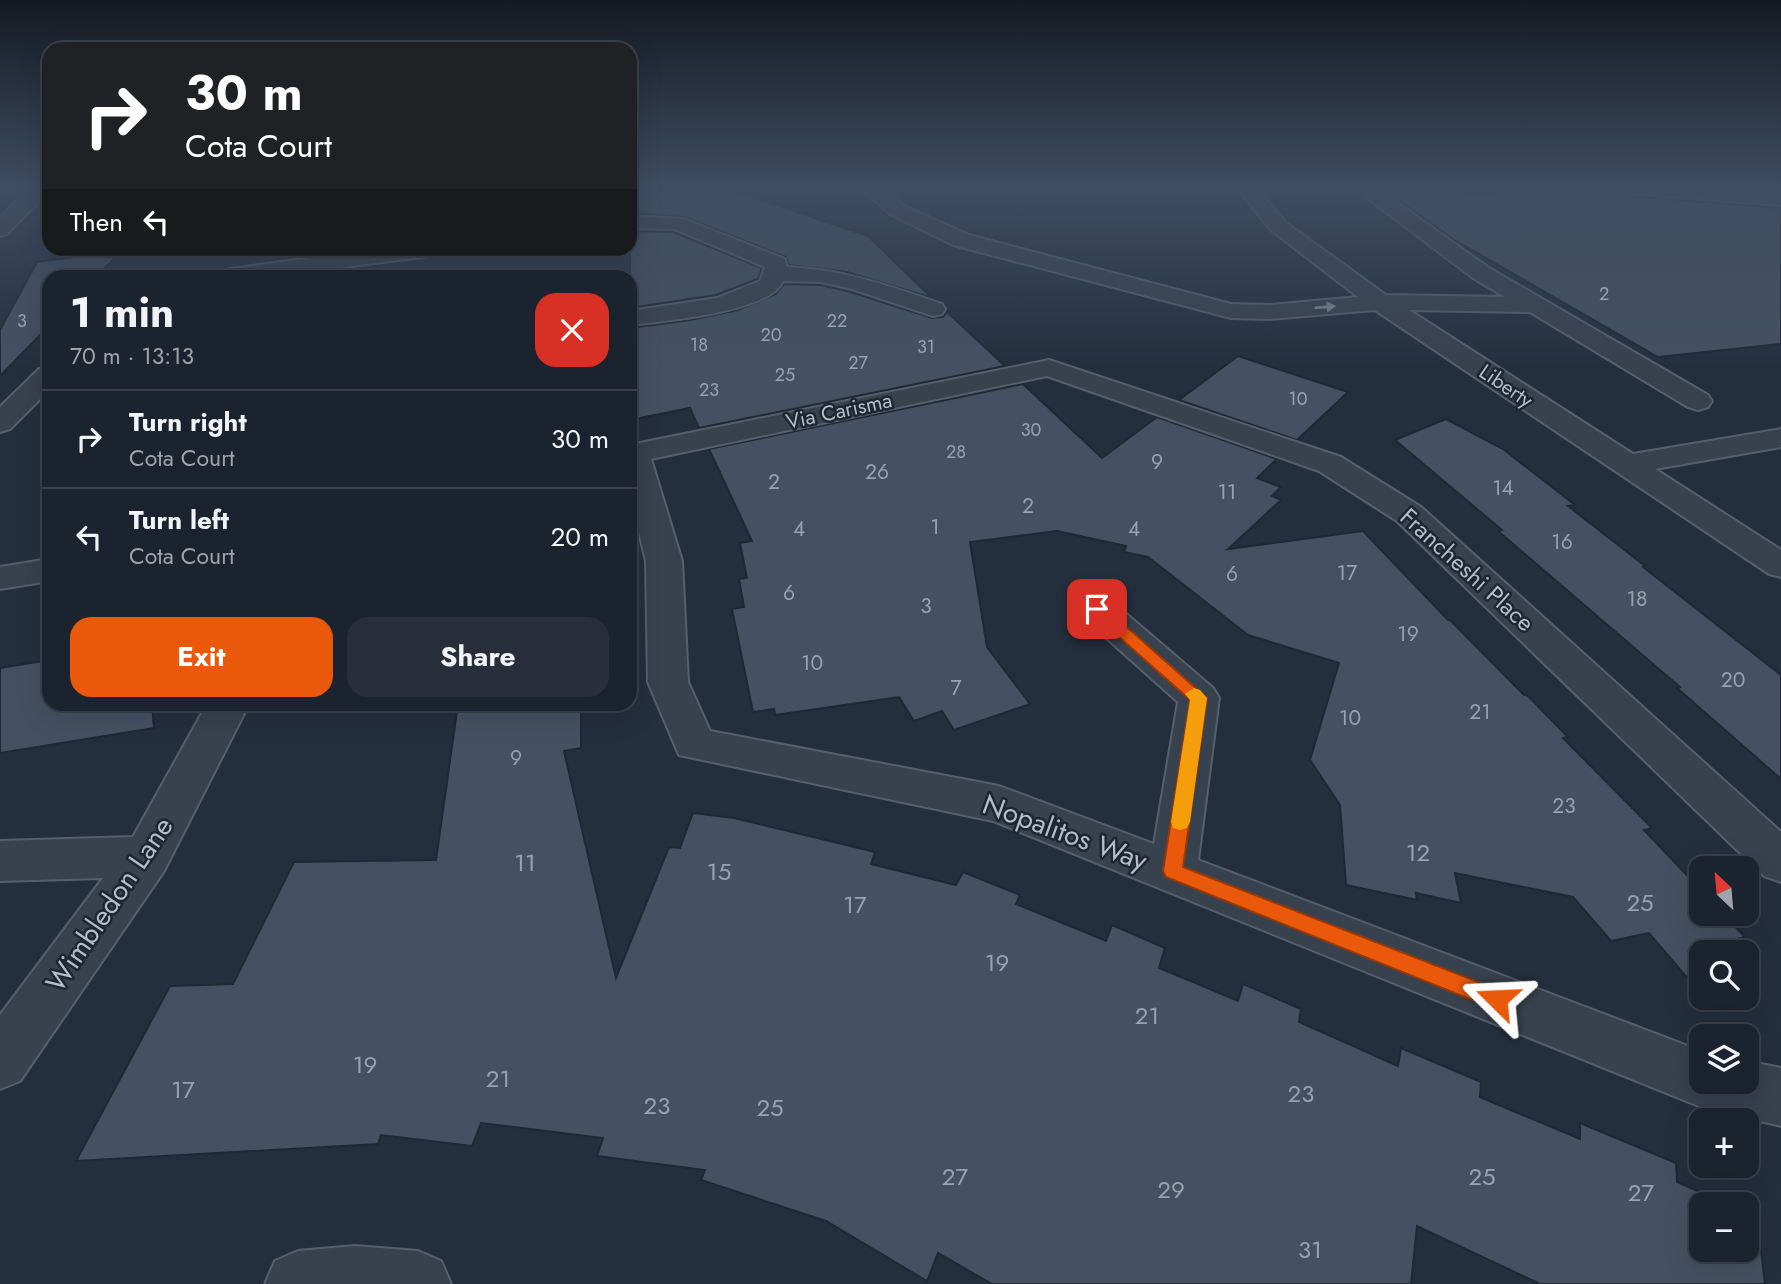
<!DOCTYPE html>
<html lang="en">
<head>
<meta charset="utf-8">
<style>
	body { margin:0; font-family:Jost,sans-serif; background:#282f3a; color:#f1f3f6; height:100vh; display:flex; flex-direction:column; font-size:26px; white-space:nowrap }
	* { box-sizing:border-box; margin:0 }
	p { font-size:23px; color:#a0a4aa }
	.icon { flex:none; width:38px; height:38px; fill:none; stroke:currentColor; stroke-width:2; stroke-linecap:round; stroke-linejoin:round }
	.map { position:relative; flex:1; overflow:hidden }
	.sheet { position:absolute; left:42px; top:270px; width:595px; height:441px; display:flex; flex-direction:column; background:#1b232e; border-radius:21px; box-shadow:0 7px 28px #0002,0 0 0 2px #39404a }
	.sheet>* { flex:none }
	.hud { position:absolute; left:42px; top:42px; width:595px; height:214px; border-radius:21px; box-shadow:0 7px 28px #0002,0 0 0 2px #39404a; background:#202124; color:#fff; overflow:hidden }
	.needle { width:46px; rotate:334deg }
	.buttons { position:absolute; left:1689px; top:856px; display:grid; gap:14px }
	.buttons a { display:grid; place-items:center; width:70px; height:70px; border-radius:14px; background:#1b232e; box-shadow:0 7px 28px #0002,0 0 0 2px #39404a; font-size:35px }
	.pin { position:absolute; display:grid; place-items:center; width:60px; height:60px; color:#fff; margin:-30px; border-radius:14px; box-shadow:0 4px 10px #0006 }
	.me { position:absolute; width:77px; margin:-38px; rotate:291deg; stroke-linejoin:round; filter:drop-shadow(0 0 5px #0008) }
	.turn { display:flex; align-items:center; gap:24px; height:147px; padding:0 28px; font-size:32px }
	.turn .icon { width:91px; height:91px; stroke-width:2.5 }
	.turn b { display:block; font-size:49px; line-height:60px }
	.then { display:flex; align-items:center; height:66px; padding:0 28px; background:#0003; gap:14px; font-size:26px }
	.round { display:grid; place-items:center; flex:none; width:74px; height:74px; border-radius:21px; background:#282f3a }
	.headline { display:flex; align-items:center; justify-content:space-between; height:119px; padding:0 28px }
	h1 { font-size:42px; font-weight:700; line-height:52px }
	.action { display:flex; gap:14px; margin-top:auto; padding:14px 28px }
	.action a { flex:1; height:80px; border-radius:21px; background:#ea580c; color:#fff; font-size:28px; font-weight:700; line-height:80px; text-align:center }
	.action a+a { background:#282f3a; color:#f1f3f6 }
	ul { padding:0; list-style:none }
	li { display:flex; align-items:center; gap:21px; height:98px; padding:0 28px; border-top:2px solid #39404a }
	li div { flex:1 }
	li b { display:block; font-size:26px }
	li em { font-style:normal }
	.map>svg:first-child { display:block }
	.building { fill:#455162; stroke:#1f2835; stroke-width:2 }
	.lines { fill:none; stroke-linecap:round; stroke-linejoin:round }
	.minor-casing { stroke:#565f6c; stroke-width:4 }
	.minor { fill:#38414e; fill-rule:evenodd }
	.oneway { fill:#7c8592 }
	.route { fill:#ea580c; stroke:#983908; stroke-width:2 }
	.slow { fill:#f59e0b }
	.labels { text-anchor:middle; stroke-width:5; stroke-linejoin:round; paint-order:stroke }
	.far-number-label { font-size:18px; fill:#98a1af }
	.far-street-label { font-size:21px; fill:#b4bcc9; stroke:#1d2633 }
	.number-label { font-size:21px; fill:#98a1af }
	.street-label { font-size:24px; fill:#b4bcc9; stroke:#1d2633 }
	.near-number-label { font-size:24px; fill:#98a1af }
	.near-street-label { font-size:28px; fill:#b4bcc9; stroke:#1d2633 }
</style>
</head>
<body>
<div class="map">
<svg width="1781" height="1284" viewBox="0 0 1781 1284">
	<rect width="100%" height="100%" fill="#242f3e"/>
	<g class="building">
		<path d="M 630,187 L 723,187 L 868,236 L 932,298 L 847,272 L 789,265 L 786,257 L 685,217 L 630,213 Z"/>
		<path d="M 1380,187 L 1491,194 L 1487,187 L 1617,187 L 1629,196 L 1781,208 L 1781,344 L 1658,357 L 1453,239 Z"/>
		<path d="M 630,231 L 673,232 L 762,268 L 758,279 L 716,295 L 630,308 Z"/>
		<path d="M 122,251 L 97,276 L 49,276 L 49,326 L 0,376 L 0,330 L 37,262 Z"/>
		<path d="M 784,284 L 821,285 L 851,292 L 932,318 L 943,317 L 947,312 L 1005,366 L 699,428 L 690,408 L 630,420 L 630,328 L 690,320 L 738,310 L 776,294 Z"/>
		<path d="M 1238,356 L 1348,392 L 1297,440 L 1179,400 Z"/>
		<path d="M 1023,384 L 1102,458 L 1157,417 L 1277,459 L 1257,478 L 1281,487 L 1272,496 L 1281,500 L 1228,549 L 1363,531 L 1448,620 L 1450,620 L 1524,695 L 1527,695 L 1568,737 L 1563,738 L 1652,828 L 1644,830 L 1701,890 L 1701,914 L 1723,914 L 1745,937 L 1701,948 L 1701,994 L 1649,933 L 1611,941 L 1573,897 L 1455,873 L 1461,903 L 1416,893 L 1417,900 L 1346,885 L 1340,805 L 1310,760 L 1339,663 L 1248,635 L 1148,557 L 1124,552 L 1126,546 L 1057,531 L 970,542 L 987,647 L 1030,704 L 954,730 L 942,711 L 914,721 L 899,697 L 775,715 L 774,709 L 753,712 L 732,609 L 744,607 L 739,579 L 747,578 L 740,543 L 752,541 L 709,449 Z"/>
		<path d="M 1446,419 L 1503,449 L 1575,505 L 1568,506 L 1645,566 L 1643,567 L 1781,675 L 1781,779 L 1677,688 L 1680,687 L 1498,531 L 1502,530 L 1395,440 Z"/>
		<path d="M 49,660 L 49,704 L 152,704 L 154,728 L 0,753 L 0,668 Z"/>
		<path d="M 458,704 L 581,704 L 581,748 L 564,751 L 616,978 L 669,847 L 680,848 L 693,813 L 734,818 L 875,852 L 871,864 L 956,885 L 963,872 L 1020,895 L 1016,904 L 1106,941 L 1112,925 L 1165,948 L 1159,968 L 1238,1001 L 1243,984 L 1301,1009 L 1299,1022 L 1398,1066 L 1401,1048 L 1481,1082 L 1480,1097 L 1580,1139 L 1580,1123 L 1676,1163 L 1677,1182 L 1728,1204 L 1701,1204 L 1701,1250 L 1746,1250 L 1746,1212 L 1757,1217 L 1765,1284 L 1540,1284 L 1417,1226 L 1411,1284 L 992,1284 L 938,1253 L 927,1281 L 826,1221 L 701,1180 L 705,1170 L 597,1156 L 603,1138 L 481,1123 L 472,1146 L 381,1135 L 378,1144 L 76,1161 L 170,986 L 233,984 L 294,862 L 436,860 Z"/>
	</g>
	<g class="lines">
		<g class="minor-casing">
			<g id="minor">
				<path d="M 31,187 L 49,187 L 49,191 L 7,234 L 0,236 L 0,218 Z"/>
				<path d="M 861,187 L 882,187 L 904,206 L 969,235 L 1231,304 L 1270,305 L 1358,297 L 1271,230 L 1236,187 L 1256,187 L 1285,222 L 1386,295 L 1505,297 L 1473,278 L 1353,187 L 1375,187 L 1489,268 L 1708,395 L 1712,401 L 1708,407 L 1698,410 L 1688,407 L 1530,312 L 1409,310 L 1633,454 L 1781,429 L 1781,447 L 1655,469 L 1781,550 L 1781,577 L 1769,574 L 1375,310 L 1270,319 L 1231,318 L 953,245 L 890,214 Z"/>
				<path d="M 1620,187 L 1709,187 L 1781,193 L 1781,205 L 1629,193 Z"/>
				<path d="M 630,216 L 684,219 L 785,259 L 787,267 C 842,269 890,286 942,304 L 945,309 L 942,314 L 933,316 L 852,289 L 821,282 L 783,281 C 771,312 662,321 630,325 L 630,311 L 717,298 L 760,281 L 765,267 L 674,229 L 630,228 Z"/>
				<path d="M 383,248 L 447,248 L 444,253 L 436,255 L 277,276 L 218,276 L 222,271 L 230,269 Z"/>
				<path d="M 1049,360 L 1341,457 L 1421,507 L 1781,832 L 1781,882 L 1764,876 L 1397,521 L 1319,471 L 1047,376 L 651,459 L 682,561 L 688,682 L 710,731 L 999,786 L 1154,844 L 1178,702 L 1084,618 L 1078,609 L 1084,600 L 1097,597 L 1110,600 L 1213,688 L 1219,698 L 1198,860 L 1701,1051 L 1701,1082 L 1746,1082 L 1746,1061 L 1781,1068 L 1781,1126 L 1701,1107 L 993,821 L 679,755 L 648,682 L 646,561 L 630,497 L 630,445 Z"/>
				<path d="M 49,367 L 49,390 L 10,429 L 0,432 L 0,407 L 39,369 Z"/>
				<path d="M 49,559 L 49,581 L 0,589 L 0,567 Z"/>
				<path d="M 207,704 L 249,704 L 164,871 L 20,1081 L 0,1089 L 0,1015 L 103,878 L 0,881 L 0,841 L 133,837 Z"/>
				<path d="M 355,1246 L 418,1251 L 441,1261 L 451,1284 L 265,1284 L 275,1261 L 298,1251 Z"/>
			</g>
		</g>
		<use href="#minor" class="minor"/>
	</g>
	<defs><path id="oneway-solid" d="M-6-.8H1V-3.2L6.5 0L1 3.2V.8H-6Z" transform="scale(1.75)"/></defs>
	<use class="oneway" href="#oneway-solid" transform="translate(1325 307) rotate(-5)"/>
	<linearGradient id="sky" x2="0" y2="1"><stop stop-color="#141a22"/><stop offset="0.51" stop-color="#3f4d63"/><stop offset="1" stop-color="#3f4d63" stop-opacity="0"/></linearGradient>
	<rect width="1781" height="367" fill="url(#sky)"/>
	<path class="route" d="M 1097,604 L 1103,606 L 1207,698 L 1183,867 L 1504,992 L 1508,999 L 1504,1007 L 1497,1010 L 1166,877 L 1163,871 L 1190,700 L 1092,613 L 1090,609 Z"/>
	<path class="slow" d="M 1194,688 L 1200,690 L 1207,698 L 1190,822 L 1187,828 L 1180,830 L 1173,828 L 1171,822 L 1190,700 L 1185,694 Z"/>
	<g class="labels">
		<g class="far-number-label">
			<text x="1604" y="300">2</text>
			<text x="22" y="327">3</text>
			<text x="837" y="327">22</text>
			<text x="771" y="341">20</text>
			<text x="699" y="351">18</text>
			<text x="926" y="353">31</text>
			<text x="858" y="369">27</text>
			<text x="785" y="381">25</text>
			<text x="709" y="396">23</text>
			<text x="1298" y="405">10</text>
			<text x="1031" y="436">30</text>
			<text x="956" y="458">28</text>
		</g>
		<g class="far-street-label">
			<text transform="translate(1506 386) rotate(34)" y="7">Liberty</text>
			<text transform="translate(839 411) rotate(-12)" y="7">Via Carisma</text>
		</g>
		<g class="number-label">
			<text x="1157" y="469">9</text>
			<text x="877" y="479">26</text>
			<text x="774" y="489">2</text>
			<text x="1503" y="495">14</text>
			<text x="1227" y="499">11</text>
			<text x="1028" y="513">2</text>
			<text x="935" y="534">1</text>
			<text x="799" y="536">4</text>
			<text x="1134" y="536">4</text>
			<text x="1562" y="549">16</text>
			<text x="1347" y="580">17</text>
			<text x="1232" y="581">6</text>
			<text x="789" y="600">6</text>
			<text x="1637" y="606">18</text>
			<text x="926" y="613">3</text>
			<text x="1408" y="641">19</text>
			<text x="812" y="670">10</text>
			<text x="1733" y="687">20</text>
			<text x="956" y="695">7</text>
			<text x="1480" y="719">21</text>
			<text x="1350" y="725">10</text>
			<text x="516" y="765">9</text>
			<text x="1564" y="813">23</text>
		</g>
		<g class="street-label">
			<text transform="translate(1467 570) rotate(42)" y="8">Francheshi Place</text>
		</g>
		<g class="near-number-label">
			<text x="1418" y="861">12</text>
			<text x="525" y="871">11</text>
			<text x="719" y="880">15</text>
			<text x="1640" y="911">25</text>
			<text x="855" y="913">17</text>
			<text x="997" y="971">19</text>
			<text x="1147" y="1024">21</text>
			<text x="365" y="1073">19</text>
			<text x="498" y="1087">21</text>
			<text x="183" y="1098">17</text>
			<text x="1301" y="1102">23</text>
			<text x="657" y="1114">23</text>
			<text x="770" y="1116">25</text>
			<text x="955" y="1185">27</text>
			<text x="1482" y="1185">25</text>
			<text x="1171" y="1198">29</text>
			<text x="1641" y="1201">27</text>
			<text x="1310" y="1258">31</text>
		</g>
		<g class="near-street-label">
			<text transform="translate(1065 832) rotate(20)" y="10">Nopalitos Way</text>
			<text transform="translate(109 904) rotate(-56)" y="10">Wimbledon Lane</text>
		</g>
	</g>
</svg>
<div class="buttons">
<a><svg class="needle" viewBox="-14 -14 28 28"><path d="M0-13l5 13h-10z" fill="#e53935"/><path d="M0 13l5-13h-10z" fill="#a0a4aa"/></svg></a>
<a><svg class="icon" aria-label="search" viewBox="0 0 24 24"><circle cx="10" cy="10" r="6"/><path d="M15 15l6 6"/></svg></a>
<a><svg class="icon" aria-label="layers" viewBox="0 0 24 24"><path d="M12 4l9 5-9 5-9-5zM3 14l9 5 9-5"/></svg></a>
<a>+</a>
<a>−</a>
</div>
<div class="pin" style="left:1097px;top:609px;background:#d93025"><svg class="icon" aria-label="arrive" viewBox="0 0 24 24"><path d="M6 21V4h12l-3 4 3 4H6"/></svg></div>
<svg class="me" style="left:1497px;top:999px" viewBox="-20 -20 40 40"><path d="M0-17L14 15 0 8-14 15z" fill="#ea580c" stroke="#fff" stroke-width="4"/></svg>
<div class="hud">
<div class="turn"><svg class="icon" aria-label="right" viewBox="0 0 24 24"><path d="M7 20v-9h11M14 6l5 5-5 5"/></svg><div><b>30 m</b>Cota Court</div></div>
<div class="then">Then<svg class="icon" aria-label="left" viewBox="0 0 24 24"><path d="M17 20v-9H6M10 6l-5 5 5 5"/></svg></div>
</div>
<section class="sheet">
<div class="headline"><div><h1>1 min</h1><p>70 m · 13:13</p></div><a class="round" style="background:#d93025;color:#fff"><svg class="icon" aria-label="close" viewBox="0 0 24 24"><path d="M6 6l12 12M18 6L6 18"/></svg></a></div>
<ul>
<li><svg class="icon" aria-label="right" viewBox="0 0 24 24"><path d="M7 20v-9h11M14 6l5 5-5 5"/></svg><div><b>Turn right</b><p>Cota Court</p></div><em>30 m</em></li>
<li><svg class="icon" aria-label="left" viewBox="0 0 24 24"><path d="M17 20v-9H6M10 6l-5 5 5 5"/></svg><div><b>Turn left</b><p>Cota Court</p></div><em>20 m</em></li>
</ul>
<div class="action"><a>Exit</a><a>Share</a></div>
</section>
</div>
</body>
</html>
